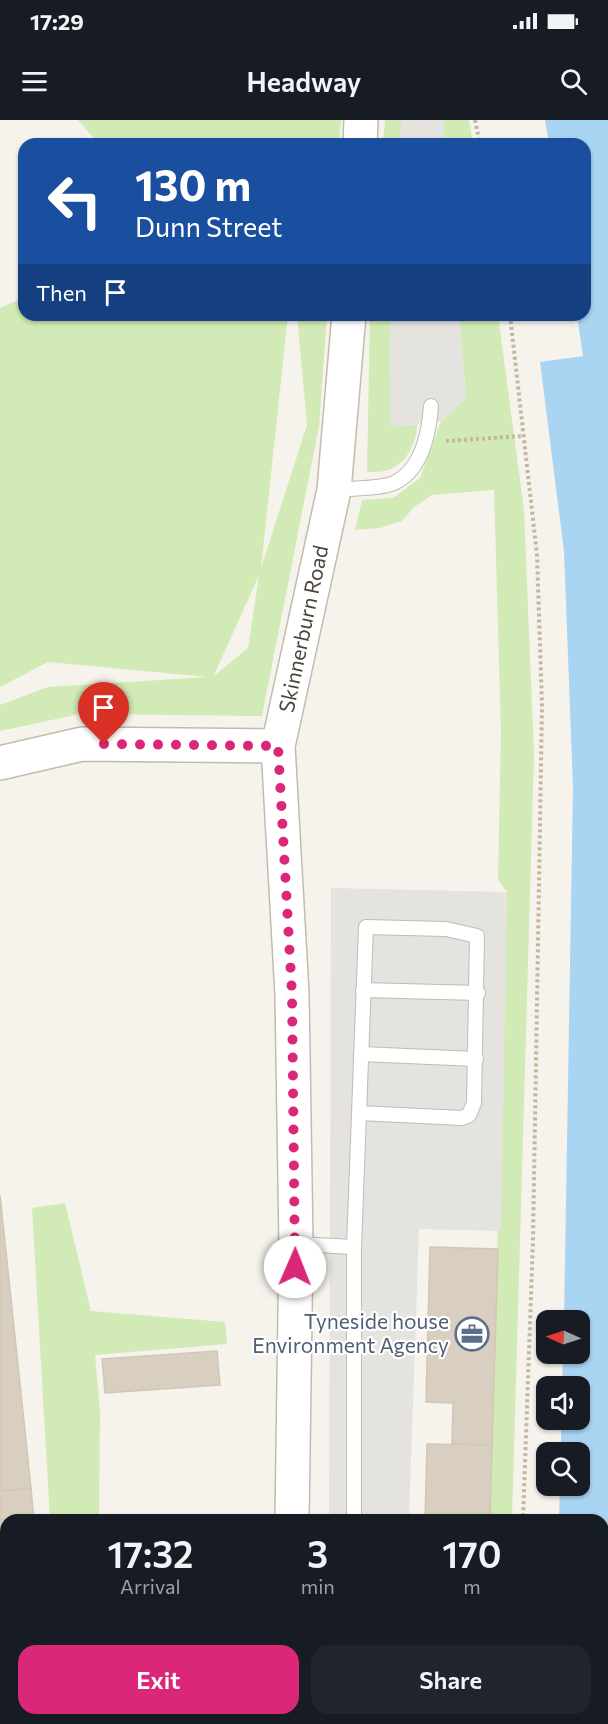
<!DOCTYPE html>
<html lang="en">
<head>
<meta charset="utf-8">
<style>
	body { margin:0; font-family:Commissioner,sans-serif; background:#20242c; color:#f1f3f6; height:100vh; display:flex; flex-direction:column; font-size:22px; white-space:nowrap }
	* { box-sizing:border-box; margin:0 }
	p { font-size:20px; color:#9ea1a6 }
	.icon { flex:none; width:33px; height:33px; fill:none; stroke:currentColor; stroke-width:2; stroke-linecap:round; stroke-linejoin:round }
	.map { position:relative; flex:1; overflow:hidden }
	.sheet { position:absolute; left:0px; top:1394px; width:609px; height:212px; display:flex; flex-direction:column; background:#171b24; border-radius:18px 18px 0 0; box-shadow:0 2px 4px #0004 }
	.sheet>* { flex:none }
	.banner { position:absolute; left:18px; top:18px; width:573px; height:183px; border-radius:18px; box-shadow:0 2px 4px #0004; background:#1a4fa0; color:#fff; overflow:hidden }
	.needle { width:39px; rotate:273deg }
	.buttons { position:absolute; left:536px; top:1190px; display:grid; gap:12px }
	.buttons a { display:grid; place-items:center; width:54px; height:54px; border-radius:12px; background:#171b24; box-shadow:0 2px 4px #0004; font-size:30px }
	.pin { position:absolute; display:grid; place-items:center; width:51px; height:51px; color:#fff; margin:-62px -26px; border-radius:50% 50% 50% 0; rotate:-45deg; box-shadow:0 0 6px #0007 }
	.pin .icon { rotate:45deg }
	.me { position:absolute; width:66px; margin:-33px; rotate:1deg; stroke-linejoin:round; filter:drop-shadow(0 0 4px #0008) }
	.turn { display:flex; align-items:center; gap:21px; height:126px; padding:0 18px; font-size:27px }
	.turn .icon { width:78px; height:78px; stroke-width:2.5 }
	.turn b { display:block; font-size:42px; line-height:51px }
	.then { display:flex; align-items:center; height:57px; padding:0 18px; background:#0003; gap:12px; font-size:22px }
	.eta { display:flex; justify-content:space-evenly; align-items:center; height:102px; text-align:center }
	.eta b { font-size:36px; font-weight:600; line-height:42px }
	.cta { display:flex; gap:12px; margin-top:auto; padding:12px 18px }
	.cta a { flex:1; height:69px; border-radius:18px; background:#db2777; color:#fff; font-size:24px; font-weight:600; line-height:69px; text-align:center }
	.cta a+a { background:#20242c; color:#f1f3f6 }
	.status { display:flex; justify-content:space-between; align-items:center; height:42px; padding:0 30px; background:#171b24; direction:ltr }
	.status svg { height:16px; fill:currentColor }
	header { display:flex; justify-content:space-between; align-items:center; height:78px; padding:0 18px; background:#171b24; font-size:27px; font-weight:600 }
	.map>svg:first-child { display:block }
	.commercial { fill:#f7ead8 }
	.green { fill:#d2eab5; fill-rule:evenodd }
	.parking { fill:#e5e3e0 }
	.water { fill:#a9d4f2 }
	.building { fill:#d8cfc1; stroke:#d3c7b4; stroke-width:1.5 }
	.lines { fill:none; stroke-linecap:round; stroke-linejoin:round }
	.service-casing { stroke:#c2bbae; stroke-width:16 }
	.tertiary-casing { stroke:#c2bbae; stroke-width:36 }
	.path { stroke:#c4b79f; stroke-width:4; stroke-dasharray:3 3; stroke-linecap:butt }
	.service { stroke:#fff; stroke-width:14 }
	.tertiary { stroke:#fff; stroke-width:33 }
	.route { stroke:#db2777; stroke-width:10; stroke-dasharray:0 18 }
	.labels { text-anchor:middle; stroke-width:4.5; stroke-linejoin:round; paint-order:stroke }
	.street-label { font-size:21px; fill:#4b4439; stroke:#fff }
	.service-label { font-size:21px; fill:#4e5e75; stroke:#fff; text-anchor:end }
</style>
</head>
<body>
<div class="status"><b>17:29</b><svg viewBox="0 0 49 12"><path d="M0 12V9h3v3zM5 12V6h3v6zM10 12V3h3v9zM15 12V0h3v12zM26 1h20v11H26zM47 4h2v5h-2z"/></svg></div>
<header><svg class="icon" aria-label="menu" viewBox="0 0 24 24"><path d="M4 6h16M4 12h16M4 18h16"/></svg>Headway<svg class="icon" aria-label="search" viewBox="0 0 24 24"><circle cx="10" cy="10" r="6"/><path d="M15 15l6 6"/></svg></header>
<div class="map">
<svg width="608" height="1604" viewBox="0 0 608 1604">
	<rect width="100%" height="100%" fill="#f6f3ec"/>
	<path class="commercial" d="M 7,1599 L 342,1599 L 348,1604 L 7,1604 Z"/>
	<g class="green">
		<path d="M 78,0 L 341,0 L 339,24 L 99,24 Z"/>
		<path d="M 385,0 L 402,0 L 399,24 L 383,24 Z"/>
		<path d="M 443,0 L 469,0 L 473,24 L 445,24 Z"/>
		<path d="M 24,177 L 24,195 L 288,195 L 261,448 L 307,305 L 297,195 L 327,195 L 319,306 L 262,596 L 80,594 L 0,611 L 0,585 L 48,567 L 208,557 L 48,542 L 0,567 L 0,188 ZM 259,455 L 248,528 L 214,556 L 214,555 Z"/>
		<path d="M 370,195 L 390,195 L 391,307 L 417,304 C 417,321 408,341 391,349 C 385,352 374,352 367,352 Z"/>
		<path d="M 459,195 L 498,195 L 524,390 L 534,634 L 512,1399 L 490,1399 L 507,772 L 498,760 L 501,611 L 494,370 L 432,375 L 414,387 L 402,401 L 380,408 L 355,410 L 362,380 L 393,378 L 420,358 L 441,301 L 466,278 Z"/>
		<path d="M 65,1083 L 91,1191 L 225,1202 L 227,1224 L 95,1235 L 100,1292 L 99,1399 L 50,1399 L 32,1088 Z"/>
	</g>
	<g class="parking">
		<path d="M 402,0 L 443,0 L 445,24 L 399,24 Z"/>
		<path d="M 390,195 L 459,195 L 466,278 L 441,301 L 391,307 Z"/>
		<path d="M 331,768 L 507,772 L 501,1111 L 419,1109 L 409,1399 L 329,1400 Z"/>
	</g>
	<path class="water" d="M 545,0 L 608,0 L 608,1604 L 553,1604 L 553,1599 L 603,1599 L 603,1400 L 559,1399 L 560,1365 L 579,1365 L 579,1332 L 561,1332 L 561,1299 L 579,1299 L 579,1266 L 562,1266 L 563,1233 L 579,1233 L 579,1200 L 564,1200 L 573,667 L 564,431 L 540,242 L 583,236 L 577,195 L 585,195 L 585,24 L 549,24 Z"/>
	<g class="building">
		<path d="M 0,1075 L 31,1368 L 0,1371 Z"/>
		<path d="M 430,1127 L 498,1129 L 492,1325 L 452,1324 L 453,1283 L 426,1282 Z"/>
		<path d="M 217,1231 L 220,1265 L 105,1273 L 102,1239 Z"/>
		<path d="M 427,1324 L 492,1325 L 490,1400 L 425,1400 Z"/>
		<path d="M 31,1368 L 34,1400 L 6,1400 L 6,1482 L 0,1483 L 0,1371 Z"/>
	</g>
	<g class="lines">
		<g class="service-casing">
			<g id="service">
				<path d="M 334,370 C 350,368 381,369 394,363 C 422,350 429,313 431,286"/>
				<path d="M 363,870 L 478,873"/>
				<path d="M 361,934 L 476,939"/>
				<path d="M 296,1124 L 354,1127 L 354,1400"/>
				<path d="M 354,1127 L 366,807 L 446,809 L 477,816 L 474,983 L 469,995 L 462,998 L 359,993"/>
			</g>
		</g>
		<g class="tertiary-casing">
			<g id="tertiary">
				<path d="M 360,24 L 361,0"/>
				<path d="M 0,643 L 82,624 L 278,626"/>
				<path d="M 292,1400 L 296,1124 L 292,874 L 278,626 L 334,370 L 349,195"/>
				<path d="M 0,1550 L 6,1549"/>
				<path d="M 399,1599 L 405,1604"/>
			</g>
		</g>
		<g class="path">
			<path d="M 475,0 L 480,24"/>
			<path d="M 510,195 L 537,435 L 542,586 L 533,1120 L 523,1400"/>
			<path d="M 446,321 L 523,316"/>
			<path d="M 516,1604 L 516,1599"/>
		</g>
		<use href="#service" class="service"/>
		<use href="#tertiary" class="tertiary"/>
	</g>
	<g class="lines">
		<path class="route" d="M 104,624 L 278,626 L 292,874 L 295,1147"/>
	</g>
	<defs>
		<g id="office-ring" transform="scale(1.725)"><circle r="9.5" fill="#fff" stroke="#5c6f8a" stroke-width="1.5"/><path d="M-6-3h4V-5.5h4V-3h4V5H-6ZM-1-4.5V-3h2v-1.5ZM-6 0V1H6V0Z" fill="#5c6f8a"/></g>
	</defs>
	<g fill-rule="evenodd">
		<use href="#office-ring" x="472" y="1214"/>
	</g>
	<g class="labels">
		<g class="street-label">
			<text transform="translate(304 509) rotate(-78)" y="7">Skinnerburn Road</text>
		</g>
		<g class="service-label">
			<text x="449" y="1209">Tyneside house<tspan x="449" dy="24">Environment Agency</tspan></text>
		</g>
	</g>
</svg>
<div class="buttons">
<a><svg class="needle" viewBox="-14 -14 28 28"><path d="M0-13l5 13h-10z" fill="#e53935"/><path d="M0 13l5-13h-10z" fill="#9ea1a6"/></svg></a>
<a><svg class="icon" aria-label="sound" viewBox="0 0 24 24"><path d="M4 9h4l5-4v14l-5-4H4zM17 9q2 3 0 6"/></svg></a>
<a><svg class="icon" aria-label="search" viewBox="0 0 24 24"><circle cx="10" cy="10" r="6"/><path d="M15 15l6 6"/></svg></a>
</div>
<div class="pin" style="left:104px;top:624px;background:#d93025"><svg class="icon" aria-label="arrive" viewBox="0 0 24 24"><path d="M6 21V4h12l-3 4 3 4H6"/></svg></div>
<svg class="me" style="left:295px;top:1147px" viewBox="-20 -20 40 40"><circle r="19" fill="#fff"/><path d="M0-13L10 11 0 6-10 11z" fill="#db2777"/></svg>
<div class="banner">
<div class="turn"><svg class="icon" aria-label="left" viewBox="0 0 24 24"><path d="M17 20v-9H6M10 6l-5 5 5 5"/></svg><div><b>130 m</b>Dunn Street</div></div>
<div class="then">Then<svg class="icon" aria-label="arrive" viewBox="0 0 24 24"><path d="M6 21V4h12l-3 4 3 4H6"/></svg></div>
</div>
<section class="sheet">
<div class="eta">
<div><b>17:32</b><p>Arrival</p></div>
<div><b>3</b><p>min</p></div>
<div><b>170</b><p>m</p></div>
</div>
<div class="cta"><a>Exit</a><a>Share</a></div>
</section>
</div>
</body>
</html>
